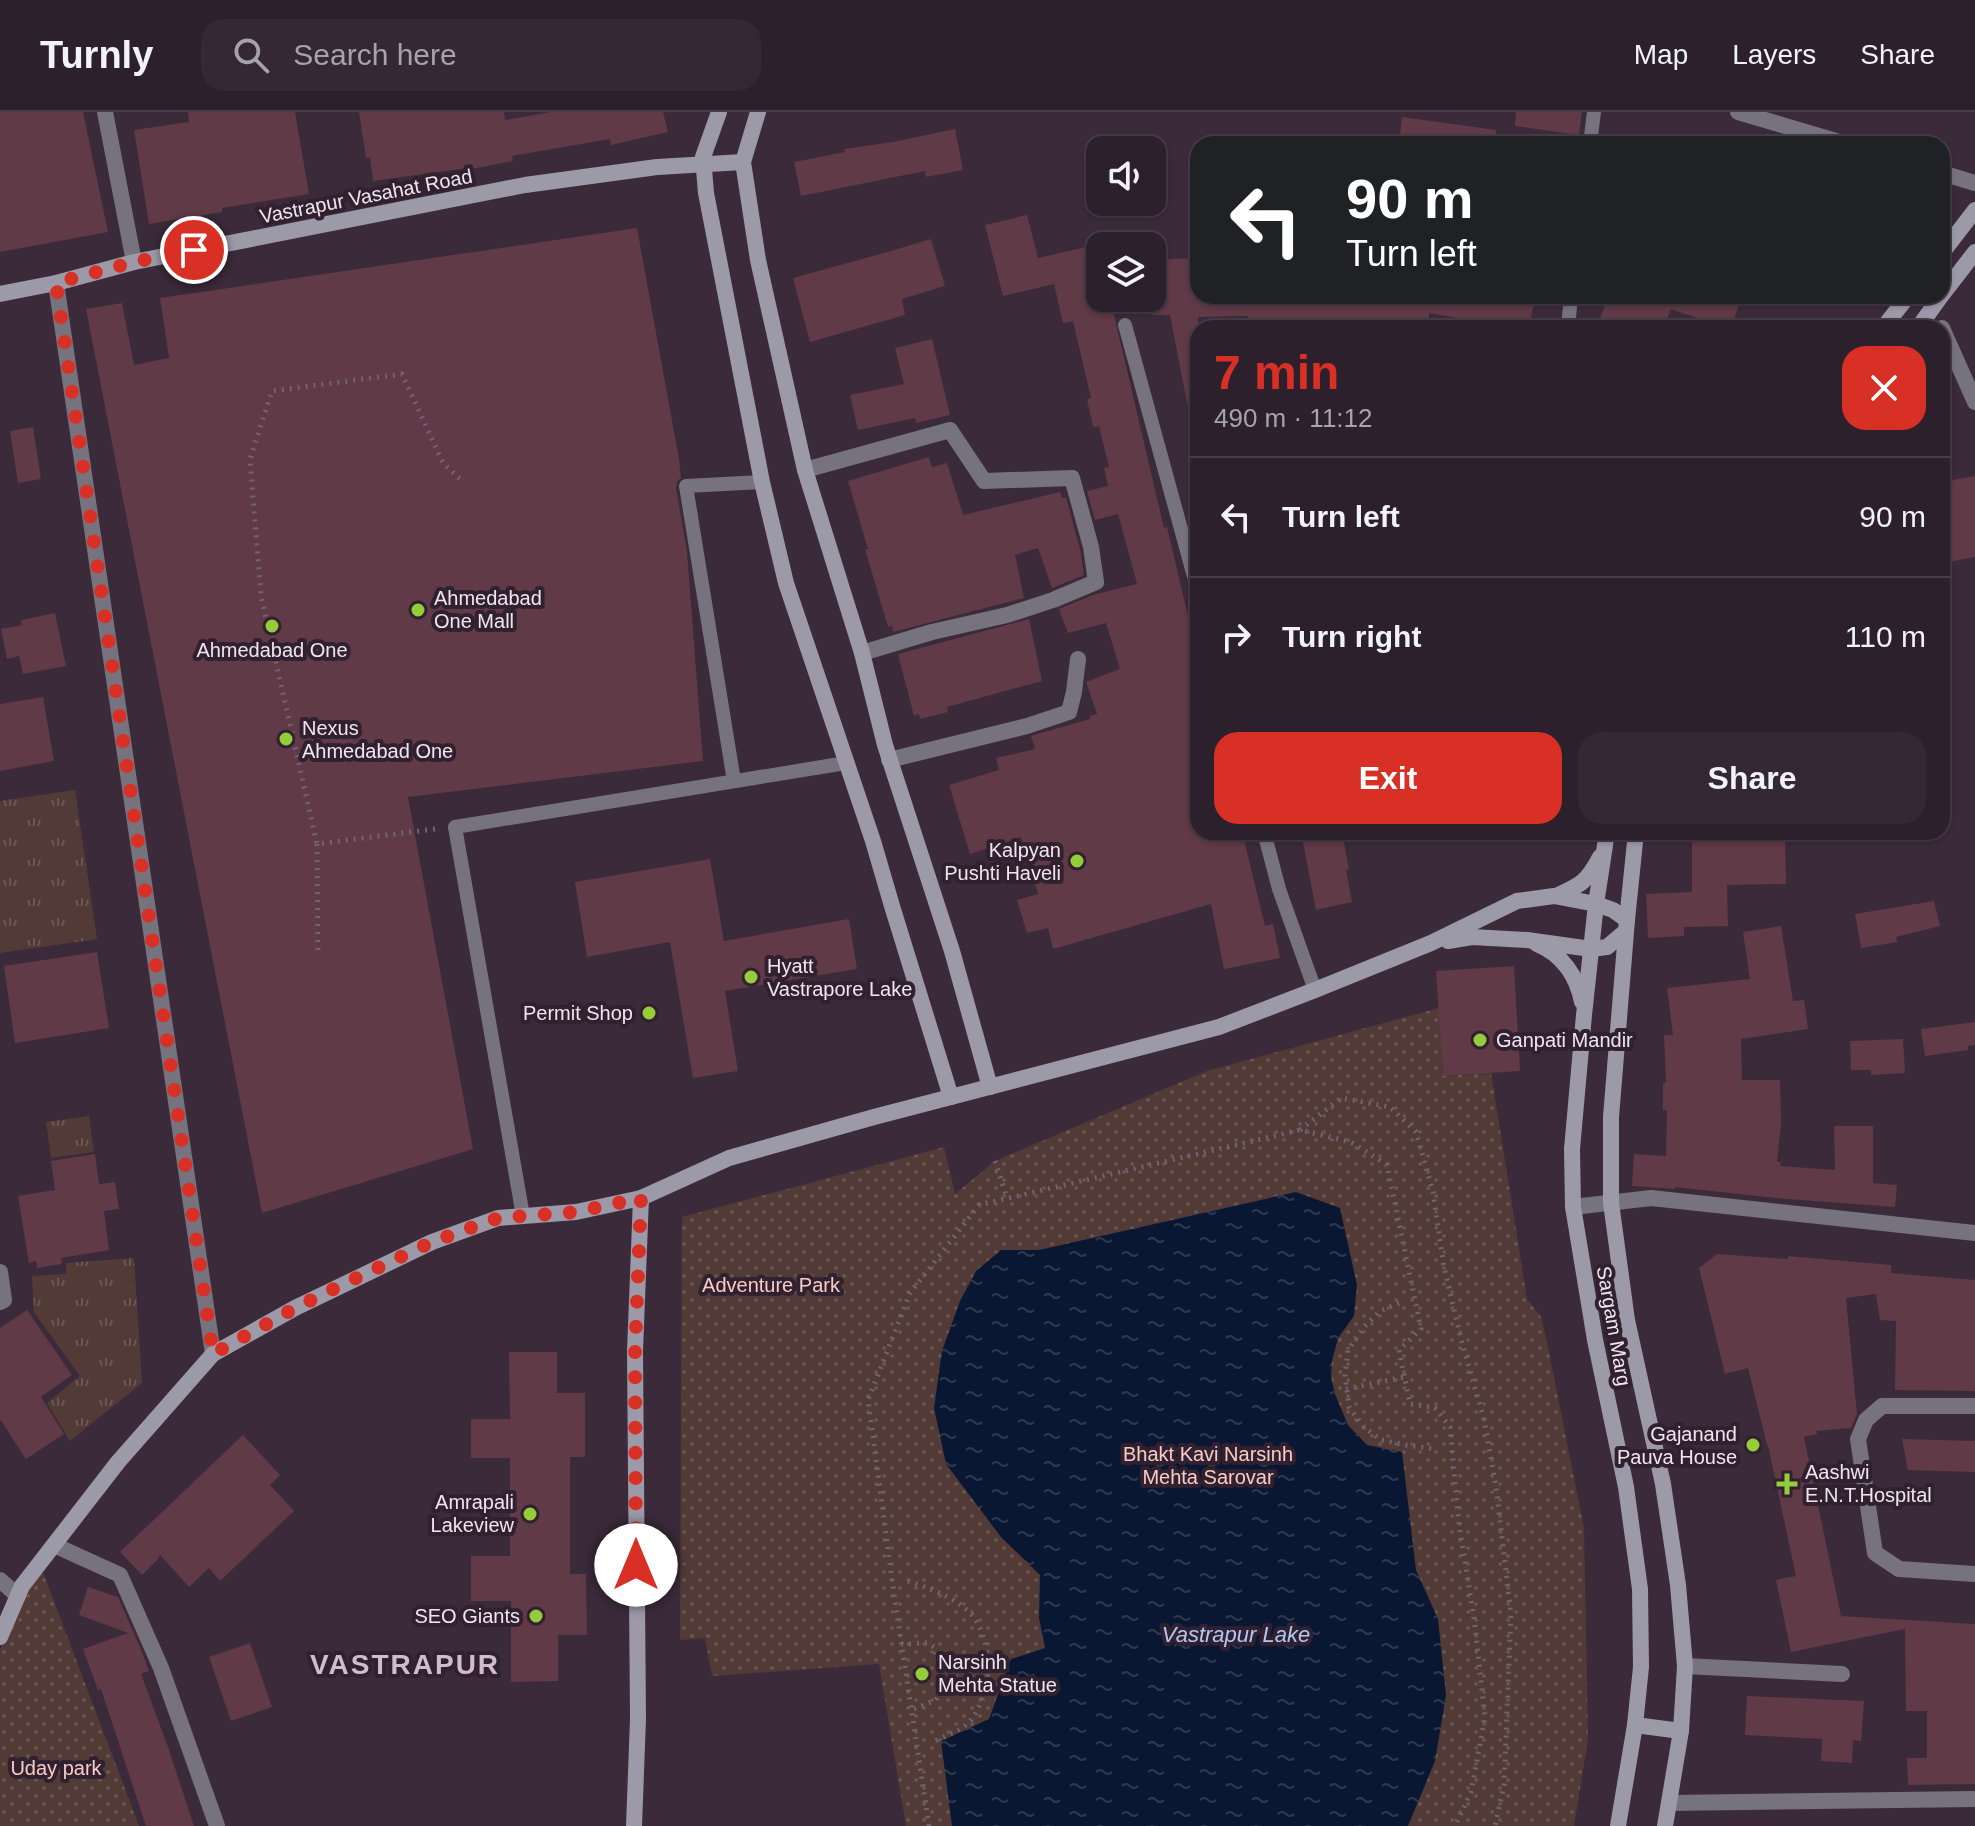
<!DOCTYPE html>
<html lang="en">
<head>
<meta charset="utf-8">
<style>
	body { margin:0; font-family:Helvetica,sans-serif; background:#342834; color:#f1f3f6; height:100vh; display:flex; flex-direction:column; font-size:30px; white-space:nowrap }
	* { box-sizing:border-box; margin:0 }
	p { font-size:26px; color:#a6a3a9 }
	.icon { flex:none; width:44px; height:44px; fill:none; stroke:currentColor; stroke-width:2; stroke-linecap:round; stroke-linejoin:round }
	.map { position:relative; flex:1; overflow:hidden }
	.side { position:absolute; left:1190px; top:208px; width:760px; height:520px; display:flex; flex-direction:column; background:#2c202c; border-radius:24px; box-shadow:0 2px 6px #0004,0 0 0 2px #483e48 }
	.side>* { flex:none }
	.top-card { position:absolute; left:1190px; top:24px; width:760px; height:168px; border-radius:24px; box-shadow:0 2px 6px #0004,0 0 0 2px #483e48; background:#202124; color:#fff; overflow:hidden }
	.tools { position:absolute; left:1086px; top:24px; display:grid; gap:16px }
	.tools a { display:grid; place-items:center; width:80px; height:80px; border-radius:16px; background:#2c202c; box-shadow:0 2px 6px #0004,0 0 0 2px #483e48; font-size:40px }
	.pin { position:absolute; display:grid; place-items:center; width:68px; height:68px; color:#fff; margin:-34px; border:4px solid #fff; border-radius:50%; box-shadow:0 2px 8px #0007 }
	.me { position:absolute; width:88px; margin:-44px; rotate:0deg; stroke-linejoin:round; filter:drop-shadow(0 0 6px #0008) }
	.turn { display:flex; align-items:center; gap:28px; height:168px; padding:0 24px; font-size:36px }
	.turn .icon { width:104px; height:104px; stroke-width:2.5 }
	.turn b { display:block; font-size:56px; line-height:68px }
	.round { display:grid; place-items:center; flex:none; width:84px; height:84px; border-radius:24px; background:#342834 }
	.head { display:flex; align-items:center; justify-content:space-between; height:136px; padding:0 24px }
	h1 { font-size:48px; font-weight:700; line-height:60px; color:#d93025 }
	.primary-button { display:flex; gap:16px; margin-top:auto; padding:16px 24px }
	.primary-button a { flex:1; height:92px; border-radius:24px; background:#d93025; color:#fff; font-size:32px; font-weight:700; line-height:92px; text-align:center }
	.primary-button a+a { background:#342834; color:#f1f3f6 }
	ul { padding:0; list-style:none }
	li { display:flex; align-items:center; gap:24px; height:120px; padding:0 24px; border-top:2px solid #483e48 }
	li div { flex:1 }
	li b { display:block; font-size:30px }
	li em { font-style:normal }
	header { display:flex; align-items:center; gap:48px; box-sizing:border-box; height:112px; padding:0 40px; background:#2c202c; border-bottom:2px solid #483e48 }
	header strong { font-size:38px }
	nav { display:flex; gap:44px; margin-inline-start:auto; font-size:28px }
	.search { width:560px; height:72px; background:#342834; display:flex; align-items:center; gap:20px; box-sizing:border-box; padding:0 28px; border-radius:24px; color:#a6a3a9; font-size:30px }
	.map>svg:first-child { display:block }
	.grass { fill:url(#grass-tufts) }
	.park { fill:url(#park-dots) }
	.water { fill:url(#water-ripples) }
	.building { fill:#603a46 }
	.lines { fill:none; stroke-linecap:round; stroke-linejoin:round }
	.path { stroke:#726371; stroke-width:5; stroke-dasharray:2 6; stroke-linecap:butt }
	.lane { stroke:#76737e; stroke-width:14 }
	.street { stroke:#76737e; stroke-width:16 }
	.secondary { stroke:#9c99a9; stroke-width:16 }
	.route { stroke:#d93025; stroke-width:14; stroke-dasharray:0 25.2 }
	.poi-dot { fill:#95cc3a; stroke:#312130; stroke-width:3 }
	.labels { text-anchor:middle; stroke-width:8; stroke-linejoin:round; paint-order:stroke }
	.street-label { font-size:20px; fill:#f0e5ef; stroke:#312130 }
	.poi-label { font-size:20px; fill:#f0e5ef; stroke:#312130; text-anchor:start }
	.park-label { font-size:20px; fill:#f8ccc3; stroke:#312130 }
	.water-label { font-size:22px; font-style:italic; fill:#b1c8f6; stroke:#312130 }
	.district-label { font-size:28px; font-weight:bold; letter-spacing:2px; fill:#d0bbcf; stroke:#312130 }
</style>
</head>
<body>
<header>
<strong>Turnly</strong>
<div class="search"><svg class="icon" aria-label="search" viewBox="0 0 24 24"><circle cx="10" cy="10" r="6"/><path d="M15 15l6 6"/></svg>Search here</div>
<nav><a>Map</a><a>Layers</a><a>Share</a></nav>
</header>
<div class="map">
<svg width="1975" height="1714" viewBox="0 0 1975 1714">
	<defs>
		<pattern id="grass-tufts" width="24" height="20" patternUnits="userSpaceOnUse" patternTransform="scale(2)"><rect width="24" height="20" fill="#523b36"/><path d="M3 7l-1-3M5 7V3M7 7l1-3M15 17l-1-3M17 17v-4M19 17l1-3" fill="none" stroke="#6b5753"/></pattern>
		<pattern id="park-dots" width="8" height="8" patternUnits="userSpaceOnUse" patternTransform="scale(2)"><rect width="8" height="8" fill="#523b36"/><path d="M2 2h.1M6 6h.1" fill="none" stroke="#6b5753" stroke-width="1.8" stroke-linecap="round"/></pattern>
		<pattern id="water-ripples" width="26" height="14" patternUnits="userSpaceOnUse" patternTransform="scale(2)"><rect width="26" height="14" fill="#0a1732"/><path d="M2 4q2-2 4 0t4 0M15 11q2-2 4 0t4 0" fill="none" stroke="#2e3950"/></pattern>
	</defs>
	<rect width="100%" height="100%" fill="#3b2a3a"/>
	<g class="grass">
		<path d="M 75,678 L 97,827 L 0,841 L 0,689 Z"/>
		<path d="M 89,1004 L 94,1040 L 51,1046 L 46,1010 Z"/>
		<path d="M 134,1146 L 142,1271 L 70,1329 L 47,1291 L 80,1264 L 34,1200 L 32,1164 L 66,1162 L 66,1151 Z"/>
	</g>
	<g class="park">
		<path d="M 1439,896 L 1443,964 L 1491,961 L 1527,1187 L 1541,1205 L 1548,1235 L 1584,1416 L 1588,1627 L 1574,1714 L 906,1714 L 879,1552 L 712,1564 L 705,1526 L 680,1528 L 682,1105 L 944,1035 L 955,1082 L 995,1049 L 1207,959 Z"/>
		<path d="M 41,1455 L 139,1714 L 0,1714 L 0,1538 L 26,1474 Z"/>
	</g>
	<path class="water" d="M 1296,1080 L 1340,1096 L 1357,1173 L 1354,1204 L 1338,1226 L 1332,1249 L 1331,1265 L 1335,1282 L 1348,1313 L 1367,1333 L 1402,1340 L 1416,1458 L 1438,1507 L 1446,1583 L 1435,1649 L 1408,1714 L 952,1714 L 941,1629 L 989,1607 L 1011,1547 L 1045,1536 L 1039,1506 L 1040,1463 L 1001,1425 L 946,1352 L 934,1296 L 942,1239 L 960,1189 L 976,1159 L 1001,1138 L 1039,1138 Z"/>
	<g class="building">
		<path d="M 0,0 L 83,0 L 108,120 L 0,140 Z"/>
		<path d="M 188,0 L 295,0 L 309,82 L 222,96 L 222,100 L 149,112 L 134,18 L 189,10 Z"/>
		<path d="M 359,0 L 504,0 L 505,8 L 551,0 L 663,0 L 668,20 L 611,33 L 610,27 L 512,44 L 513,49 L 467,58 L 467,56 L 373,69 L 370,46 L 366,46 Z"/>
		<path d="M 1516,0 L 1582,0 L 1579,23 L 1515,14 Z"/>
		<path d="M 1402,5 L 1496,18 L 1496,32 L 1399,32 Z"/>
		<path d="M 955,17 L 963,58 L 926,65 L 925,59 L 801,84 L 794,50 L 845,40 L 844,37 L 893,30 Z"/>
		<path d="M 1027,103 L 1038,146 L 1100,132 L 1100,186 L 1110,186 L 1164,416 L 1167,415 L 1198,546 L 1198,720 L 1242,720 L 1265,814 L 1273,812 L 1280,846 L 1224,857 L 1211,792 L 1053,837 L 1048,816 L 1027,821 L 1017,788 L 1038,782 L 1021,725 L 970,742 L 949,673 L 999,658 L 996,646 L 1035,637 L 1031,624 L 1090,607 L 1090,604 L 1097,602 L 1086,570 L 1120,557 L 1106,511 L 1068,521 L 1059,497 L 1093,483 L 1137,472 L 1118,402 L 1095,408 L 1087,379 L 1108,374 L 1104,356 L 1109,355 L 1099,314 L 1093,315 L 1087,287 L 1091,286 L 1073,209 L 1063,211 L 1054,172 L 1003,184 L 985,113 Z"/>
		<path d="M 637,116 L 679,347 L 681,366 L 677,369 L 676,376 L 687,440 L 703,649 L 408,685 L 473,1037 L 262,1101 L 86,197 L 122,191 L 134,253 L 169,246 L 160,186 Z"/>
		<path d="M 931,127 L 945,174 L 902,187 L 905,203 L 810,230 L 793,166 L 884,141 Z"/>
		<path d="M 1198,146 L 1198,184 L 1535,184 L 1529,216 L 1512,216 L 1429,201 L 1428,216 L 1393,216 L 1393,213 L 1315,216 L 1314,209 L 1248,208 L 1248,204 L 1198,205 L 1198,289 L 1187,291 L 1170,203 L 1152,203 L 1152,148 Z"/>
		<path d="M 1609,184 L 1742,184 L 1731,216 L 1725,216 L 1671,197 L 1663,216 L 1596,216 Z"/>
		<path d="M 932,227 L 950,303 L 916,311 L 915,306 L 858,318 L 850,283 L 904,272 L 895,236 Z"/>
		<path d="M 33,315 L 41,367 L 18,371 L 10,319 Z"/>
		<path d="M 929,345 L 932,355 L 947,351 L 963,403 L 1060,380 L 1062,386 L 1066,385 L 1080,437 L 1084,463 L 1052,476 L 1038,436 L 1015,443 L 1024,486 L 893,520 L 892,514 L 888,515 L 865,437 L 868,437 L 848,369 Z"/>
		<path d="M 1975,364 L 1975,445 L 1948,450 L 1942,415 L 1942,370 Z"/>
		<path d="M 55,501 L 66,554 L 23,562 L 19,544 L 7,547 L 1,517 L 22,513 L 21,508 Z"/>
		<path d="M 1029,507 L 1042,569 L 947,595 L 948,600 L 920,607 L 919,602 L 914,604 L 898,542 Z"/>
		<path d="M 43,585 L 54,649 L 0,659 L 0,592 Z"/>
		<path d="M 1301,720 L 1342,720 L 1349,757 L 1346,758 L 1352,790 L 1316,798 Z"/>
		<path d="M 1692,720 L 1785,720 L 1786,772 L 1727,773 L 1728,814 L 1684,815 L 1684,824 L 1648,826 L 1646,782 L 1692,780 Z"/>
		<path d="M 710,747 L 724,829 L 849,807 L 857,857 L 725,879 L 738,959 L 693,966 L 670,830 L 587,845 L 575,770 Z"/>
		<path d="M 1934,789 L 1940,814 L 1896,825 L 1897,830 L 1861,836 L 1855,802 Z"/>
		<path d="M 1781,814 L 1793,889 L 1804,888 L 1808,917 L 1741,927 L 1742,968 L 1780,968 L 1781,1013 L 1777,1050 L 1781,1050 L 1780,1054 L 1835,1058 L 1834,1014 L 1873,1014 L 1873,1071 L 1897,1073 L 1895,1095 L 1776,1086 L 1675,1075 L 1675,1077 L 1632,1074 L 1634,1042 L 1666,1044 L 1667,998 L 1663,998 L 1663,971 L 1666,971 L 1664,923 L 1673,923 L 1667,876 L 1750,867 L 1743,820 Z"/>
		<path d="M 97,840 L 109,916 L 15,931 L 4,854 Z"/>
		<path d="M 1514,854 L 1520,959 L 1443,964 L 1436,859 Z"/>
		<path d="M 1975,910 L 1975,933 L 1968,934 L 1968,938 L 1925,944 L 1921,917 Z"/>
		<path d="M 1903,927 L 1905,961 L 1871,963 L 1871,958 L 1851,958 L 1850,929 Z"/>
		<path d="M 95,1042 L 99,1072 L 115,1070 L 119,1097 L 104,1099 L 109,1138 L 61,1146 L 62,1152 L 37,1156 L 36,1149 L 29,1151 L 18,1084 L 55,1078 L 51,1049 Z"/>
		<path d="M 1717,1142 L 1788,1147 L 1788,1144 L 1891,1153 L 1891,1161 L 1975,1168 L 1975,1279 L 1895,1278 L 1896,1209 L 1880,1208 L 1876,1182 L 1846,1186 L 1857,1302 L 1851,1316 L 1816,1319 L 1817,1322 L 1804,1325 L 1841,1504 L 1975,1512 L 1975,1672 L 1908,1673 L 1907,1646 L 1927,1646 L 1927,1599 L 1906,1599 L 1905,1517 L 1791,1540 L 1776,1468 L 1796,1464 L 1768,1333 L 1767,1333 L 1748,1256 L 1725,1262 L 1699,1156 Z"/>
		<path d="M 27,1198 L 72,1263 L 41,1285 L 64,1322 L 26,1347 L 0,1307 L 0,1216 Z"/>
		<path d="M 509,1240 L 557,1240 L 557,1281 L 585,1281 L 585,1345 L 570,1345 L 570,1462 L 586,1462 L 587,1523 L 558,1523 L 558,1569 L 511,1570 L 511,1489 L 471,1489 L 471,1444 L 510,1444 L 510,1346 L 471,1346 L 471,1307 L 510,1307 Z"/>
		<path d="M 243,1323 L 280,1363 L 270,1373 L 294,1399 L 220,1469 L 209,1456 L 189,1475 L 160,1443 L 158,1447 L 142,1463 L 120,1440 Z"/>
		<path d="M 1902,1327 L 1975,1329 L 1975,1360 L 1908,1358 Z"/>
		<path d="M 88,1475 L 118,1485 L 140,1535 L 149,1559 L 141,1562 L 168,1635 L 194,1714 L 146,1714 L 101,1577 L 98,1578 L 83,1537 L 128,1521 L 79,1503 Z"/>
		<path d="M 250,1531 L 272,1595 L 231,1609 L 209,1545 Z"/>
		<path d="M 1747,1584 L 1864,1589 L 1861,1629 L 1853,1628 L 1852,1651 L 1821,1649 L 1822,1627 L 1745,1623 Z"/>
	</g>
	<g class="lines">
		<g class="path">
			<path d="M 435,717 L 317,732 L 261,484 L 250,347 L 272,279 L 402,262 L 443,351 L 460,367"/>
			<path d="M 317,732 L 318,843"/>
			<path d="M 1300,1018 L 1341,986 L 1390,995 L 1416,1020 L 1433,1080 L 1444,1155 L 1462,1231 L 1484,1307 L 1496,1374 L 1511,1503 L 1504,1673 L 1495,1714"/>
			<path d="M 995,1049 L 1007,1086"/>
			<path d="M 1399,1191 L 1380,1199 L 1364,1215 L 1348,1238 L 1345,1263 L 1349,1295 L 1364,1315 L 1381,1328 L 1406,1333 L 1435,1337"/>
			<path d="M 1346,1277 L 1405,1265"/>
			<path d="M 908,1469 C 928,1476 952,1484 968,1499 C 995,1525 993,1580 971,1608 C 963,1618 945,1624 933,1630"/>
			<path d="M 901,1532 L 928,1531 L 935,1536 L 943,1576 L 936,1588 L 911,1598"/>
			<path d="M 939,1557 L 987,1547"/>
			<path d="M 929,1714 L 895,1489 L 868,1288 L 910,1181 L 979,1093 L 1300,1018 L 1351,1030 L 1387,1053 L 1421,1217 L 1399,1238 L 1410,1292 L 1435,1296 L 1450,1315 L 1459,1413 L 1474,1506 L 1485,1605 L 1471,1680 L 1455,1714"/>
		</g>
		<g class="lane">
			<path d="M 1590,32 L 1594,0"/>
			<path d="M 1125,213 L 1198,479"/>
			<path d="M 1568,216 L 1571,184"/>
			<path d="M 734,669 L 686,374 L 762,370"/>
			<path d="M 1264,720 L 1279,777 L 1315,878"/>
			<path d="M 523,1104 L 455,715 L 846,651"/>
		</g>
		<g class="street">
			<path d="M 105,0 L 134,150"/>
			<path d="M 1738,0 L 1846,32"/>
			<path d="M 1942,61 L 1975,71"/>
			<path d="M 56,171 L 213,1242"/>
			<path d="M 1942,216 L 1975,290"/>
			<path d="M 805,358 L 950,318 L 984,369 L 1072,366 L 1091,435 L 1096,470 L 1053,488 L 1007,503 L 932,520 L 862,541"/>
			<path d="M 889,648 L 1027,614 L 1069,600 L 1074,580 L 1078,547"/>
			<path d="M 1573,1095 L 1651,1086 L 1975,1121"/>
			<path d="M 0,1160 L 4,1188 L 0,1190"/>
			<path d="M 1975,1294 L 1882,1294 L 1866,1308 L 1858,1327 L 1875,1441 L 1899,1457 L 1975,1462"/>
			<path d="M 54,1433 L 120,1463 L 161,1556 L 217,1714"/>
			<path d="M 0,1468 L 18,1484"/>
			<path d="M 1685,1554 L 1842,1562"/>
			<path d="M 1669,1691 L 1975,1687"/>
		</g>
		<g class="secondary">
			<path d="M 719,0 L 703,45 L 706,81 L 762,370 L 786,471 L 873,729 L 892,794 L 951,985"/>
			<path d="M 758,0 L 743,50 L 758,148 L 805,358 L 862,541 L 885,633 L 952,839 L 990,975"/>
			<path d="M 1942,141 L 1975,98"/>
			<path d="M 0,182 L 56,171 L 134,150 L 525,73 L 657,55 L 743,50"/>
			<path d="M 1942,183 L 1975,140"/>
			<path d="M 1883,216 L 1908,184"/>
			<path d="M 1918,216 L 1941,184"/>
			<path d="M 1607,720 L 1596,792 L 1584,903 L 1572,1037 L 1573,1095 L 1595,1228 L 1626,1375 L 1640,1477 L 1641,1555 L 1635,1613 L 1618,1714"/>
			<path d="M 1636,720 L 1627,808 L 1611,1005 L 1611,1091 L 1627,1208 L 1663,1372 L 1678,1473 L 1685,1554 L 1681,1619 L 1665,1714"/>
			<path d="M 1556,784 C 1581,773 1587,770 1600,745"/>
			<path d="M 1448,829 L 1472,825 L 1527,828 L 1591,837 L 1607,835 L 1625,820"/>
			<path d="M 1537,832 C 1562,842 1577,864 1582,890"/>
			<path d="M 0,1525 L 22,1474 L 118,1350 L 213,1242 L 295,1196 L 432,1130 L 498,1106 L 576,1100 L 641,1086 L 729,1046 L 874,1005 L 1219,915 L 1315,878 L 1431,831 L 1517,789 L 1554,784 L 1596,792 L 1613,798 L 1627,808"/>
			<path d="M 1635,1613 L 1681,1619"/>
			<path d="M 634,1714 L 638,1607 L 635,1239 L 641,1086"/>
		</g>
	</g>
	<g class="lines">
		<path class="route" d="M 194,138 L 134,150 L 56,171 L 213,1242 L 295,1196 L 350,1169 L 432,1130 L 498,1106 L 576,1100 L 641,1086 L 635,1239 L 636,1453"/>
	</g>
	<g class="poi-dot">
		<circle cx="418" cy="498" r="8"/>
		<circle cx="272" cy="514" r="8"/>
		<circle cx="286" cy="627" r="8"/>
		<circle cx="1077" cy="749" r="8"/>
		<circle cx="751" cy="865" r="8"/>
		<circle cx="649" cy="901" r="8"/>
		<circle cx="1480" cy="928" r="8"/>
		<circle cx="1753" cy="1333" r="8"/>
		<path d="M1783 1360h8v8h8v8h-8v8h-8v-8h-8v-8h8z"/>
		<circle cx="530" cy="1402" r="8"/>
		<circle cx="536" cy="1504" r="8"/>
		<circle cx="922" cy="1562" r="8"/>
	</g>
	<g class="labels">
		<g class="street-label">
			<text transform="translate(366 84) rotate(-11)" y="7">Vastrapur Vasahat Road</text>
			<text transform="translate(1614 1214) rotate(80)" y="7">Sargam Marg</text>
		</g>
		<g class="poi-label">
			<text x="434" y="493">Ahmedabad<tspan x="434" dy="23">One Mall</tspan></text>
			<text x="272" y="545" text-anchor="middle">Ahmedabad One</text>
			<text x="302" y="623">Nexus<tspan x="302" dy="23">Ahmedabad One</tspan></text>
			<text x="1061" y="745" text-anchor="end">Kalpyan<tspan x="1061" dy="23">Pushti Haveli</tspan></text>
			<text x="767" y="861">Hyatt<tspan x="767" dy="23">Vastrapore Lake</tspan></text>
			<text x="633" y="908" text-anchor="end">Permit Shop</text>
			<text x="1496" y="935">Ganpati Mandir</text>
			<text x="1737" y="1329" text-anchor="end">Gajanand<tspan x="1737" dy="23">Pauva House</tspan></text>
			<text x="1805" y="1367">Aashwi<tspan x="1805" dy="23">E.N.T.Hospital</tspan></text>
			<text x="514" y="1397" text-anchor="end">Amrapali<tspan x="514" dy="23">Lakeview</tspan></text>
			<text x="520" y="1511" text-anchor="end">SEO Giants</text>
			<text x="938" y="1557">Narsinh<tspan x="938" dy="23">Mehta Statue</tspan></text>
		</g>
		<g class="park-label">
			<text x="771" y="1180">Adventure Park</text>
			<text x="1208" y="1349">Bhakt Kavi Narsinh<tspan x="1208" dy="23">Mehta Sarovar</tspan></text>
			<text x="56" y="1663">Uday park</text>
		</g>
		<g class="water-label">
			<text x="1236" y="1530">Vastrapur Lake</text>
		</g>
		<g class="district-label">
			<text x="405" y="1562">VASTRAPUR</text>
		</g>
	</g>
</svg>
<div class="tools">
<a><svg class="icon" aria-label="sound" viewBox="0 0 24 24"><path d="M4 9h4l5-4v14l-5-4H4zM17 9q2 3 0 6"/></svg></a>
<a><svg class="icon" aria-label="layers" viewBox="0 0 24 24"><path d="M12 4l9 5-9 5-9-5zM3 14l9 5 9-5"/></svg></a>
</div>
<div class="pin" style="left:194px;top:138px;background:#d93025"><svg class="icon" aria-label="arrive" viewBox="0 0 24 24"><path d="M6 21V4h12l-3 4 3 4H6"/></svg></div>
<svg class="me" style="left:636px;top:1453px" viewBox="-20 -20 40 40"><circle r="19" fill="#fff"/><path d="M0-13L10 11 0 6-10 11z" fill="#d93025"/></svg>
<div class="top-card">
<div class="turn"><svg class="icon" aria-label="left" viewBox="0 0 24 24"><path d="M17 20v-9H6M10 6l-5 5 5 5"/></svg><div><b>90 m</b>Turn left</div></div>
</div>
<section class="side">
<div class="head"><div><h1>7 min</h1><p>490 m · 11:12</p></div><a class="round" style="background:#d93025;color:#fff"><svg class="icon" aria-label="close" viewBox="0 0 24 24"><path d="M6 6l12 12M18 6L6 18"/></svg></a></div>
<ul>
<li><svg class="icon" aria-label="left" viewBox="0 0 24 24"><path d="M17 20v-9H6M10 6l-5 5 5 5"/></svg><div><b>Turn left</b></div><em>90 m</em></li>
<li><svg class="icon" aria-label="right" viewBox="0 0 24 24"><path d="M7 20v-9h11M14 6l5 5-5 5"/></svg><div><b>Turn right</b></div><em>110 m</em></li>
</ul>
<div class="primary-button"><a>Exit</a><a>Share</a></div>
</section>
</div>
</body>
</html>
